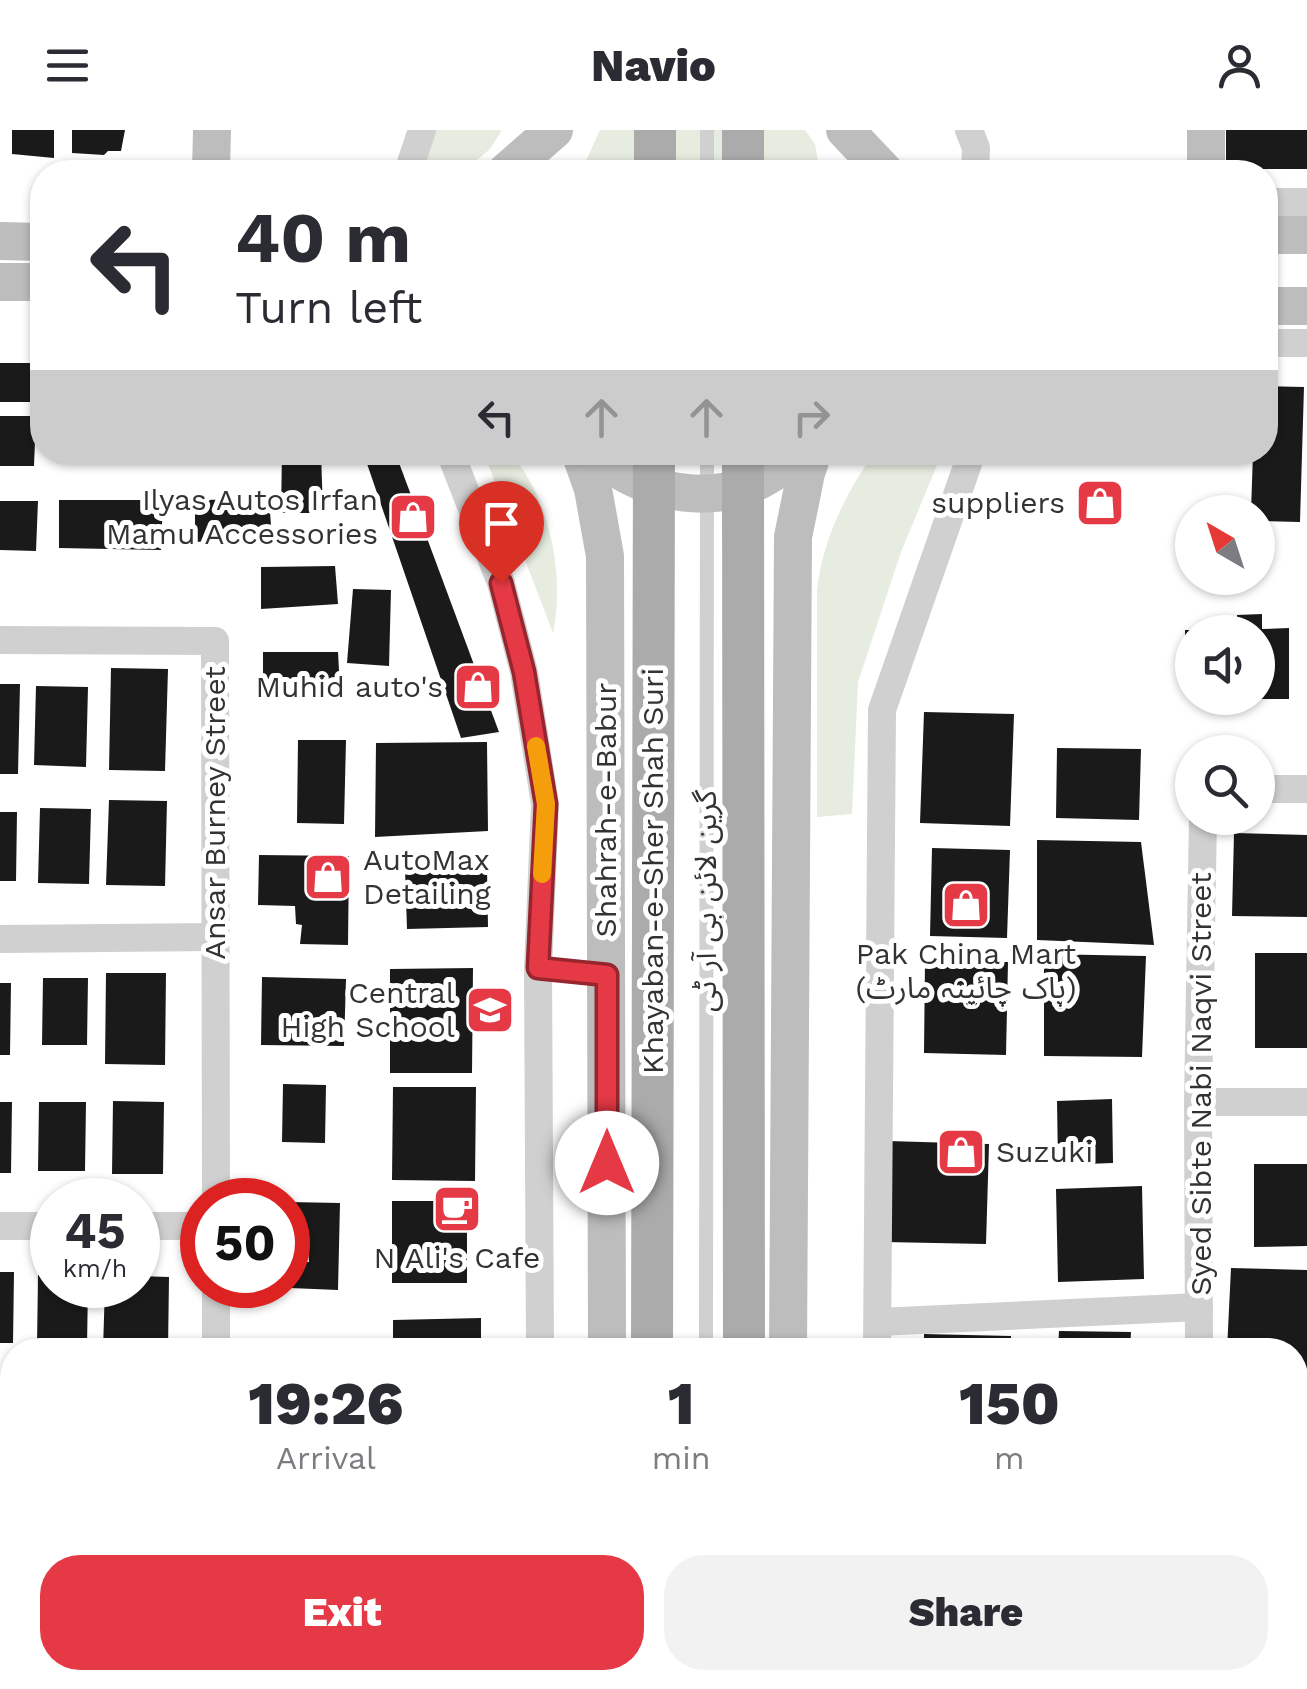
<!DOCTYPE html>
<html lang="en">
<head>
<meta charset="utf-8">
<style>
	body { margin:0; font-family:"Work Sans","Noto Sans Arabic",sans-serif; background:#f2f2f3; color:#2b2b33; height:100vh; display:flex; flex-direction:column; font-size:38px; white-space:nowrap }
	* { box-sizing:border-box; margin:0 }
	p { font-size:32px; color:#7c7c81 }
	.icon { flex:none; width:55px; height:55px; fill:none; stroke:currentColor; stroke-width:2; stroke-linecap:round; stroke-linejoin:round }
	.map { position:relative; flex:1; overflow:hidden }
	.sheet { position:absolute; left:0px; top:1208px; width:1308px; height:352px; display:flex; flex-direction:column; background:#fff; border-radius:40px 40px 0 0; box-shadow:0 2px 8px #0004 }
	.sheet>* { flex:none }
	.guide { position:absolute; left:30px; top:30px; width:1248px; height:305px; border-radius:40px; box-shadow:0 2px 8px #0004; background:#fff; color:#2b2b33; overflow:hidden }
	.needle { width:65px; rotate:321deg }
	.controls { position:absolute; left:1175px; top:365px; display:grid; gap:20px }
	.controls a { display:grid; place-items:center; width:100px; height:100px; border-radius:50%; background:#fff; box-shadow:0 2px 8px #0004; font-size:50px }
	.speed { position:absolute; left:30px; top:1048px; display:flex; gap:20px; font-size:50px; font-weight:700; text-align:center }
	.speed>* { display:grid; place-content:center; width:130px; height:130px; border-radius:50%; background:#fff; box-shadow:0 2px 8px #0004; line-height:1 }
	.speed small { font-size:25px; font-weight:400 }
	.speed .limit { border:15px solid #d22; background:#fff; color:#111 }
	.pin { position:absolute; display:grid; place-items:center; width:85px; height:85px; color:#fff; margin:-102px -42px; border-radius:50% 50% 50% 0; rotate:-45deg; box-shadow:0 0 10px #0007 }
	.pin .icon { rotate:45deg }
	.me { position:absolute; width:110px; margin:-55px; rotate:0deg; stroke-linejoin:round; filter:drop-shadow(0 0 8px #0008) }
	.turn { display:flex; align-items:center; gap:35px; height:210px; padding:0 40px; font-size:45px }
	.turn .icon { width:130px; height:130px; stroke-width:2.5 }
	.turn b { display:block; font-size:70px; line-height:85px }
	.lanes { display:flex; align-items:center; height:95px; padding:0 40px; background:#0003; justify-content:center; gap:50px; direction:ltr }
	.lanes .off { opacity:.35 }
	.eta { display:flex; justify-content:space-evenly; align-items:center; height:170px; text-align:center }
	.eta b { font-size:60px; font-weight:800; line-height:70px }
	.primary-button { display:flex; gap:20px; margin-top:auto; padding:20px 40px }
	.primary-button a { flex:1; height:115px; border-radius:40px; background:#e63946; color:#fff; font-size:40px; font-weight:800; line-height:115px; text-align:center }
	.primary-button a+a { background:#f2f2f3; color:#2b2b33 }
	header { display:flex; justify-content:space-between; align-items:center; height:130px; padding:0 40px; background:#fff; font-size:45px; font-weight:800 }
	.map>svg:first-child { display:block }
	.green { fill:#e6ecdf }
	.building { fill:#1a1a1a }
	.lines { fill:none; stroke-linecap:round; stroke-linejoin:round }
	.lane { stroke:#d0d0d0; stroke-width:14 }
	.street { stroke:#d0d0d0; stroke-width:28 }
	.secondary { stroke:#bdbdbd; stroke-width:38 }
	.primary { stroke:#ababab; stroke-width:42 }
	.route-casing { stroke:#96252e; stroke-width:25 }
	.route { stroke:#e63946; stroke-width:18 }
	.slow { stroke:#f59e0b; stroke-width:18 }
	.labels { text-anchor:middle; stroke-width:10; stroke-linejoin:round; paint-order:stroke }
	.poi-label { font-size:30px; fill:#333; stroke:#fff; text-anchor:end }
	.street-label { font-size:30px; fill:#333; stroke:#fff }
</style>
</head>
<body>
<header><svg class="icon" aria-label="menu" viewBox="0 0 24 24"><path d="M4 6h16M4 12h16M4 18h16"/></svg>Navio<svg class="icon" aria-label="person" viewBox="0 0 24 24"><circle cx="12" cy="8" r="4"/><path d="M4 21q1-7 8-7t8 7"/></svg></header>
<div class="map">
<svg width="1307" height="1559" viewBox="0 0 1307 1559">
	<rect width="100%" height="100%" fill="#fff"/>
	<g class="green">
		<path d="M 433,0 L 502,0 L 490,19 L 462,42 L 424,42 L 419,34 Z"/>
		<path d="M 600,0 L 805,0 L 815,14 L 820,42 L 581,42 Z"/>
		<path d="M 484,323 L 510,323 C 550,367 565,446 553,503 Z"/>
		<path d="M 874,323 L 942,323 L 901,422 L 858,552 L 852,684 L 817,687 L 817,460 C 822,411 846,363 874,323 Z"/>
	</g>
	<g class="building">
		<path d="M 12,0 L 54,0 L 54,28 L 12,24 Z"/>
		<path d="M 72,0 L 125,0 L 121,21 L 108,21 L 104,25 L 72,23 Z"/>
		<rect x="1226" y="0" width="81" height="39"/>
		<rect x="0" y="233" width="42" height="39"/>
		<path d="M 1265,256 L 1304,257 L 1300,392 L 1258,391 L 1258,382 L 1251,382 L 1253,322 L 1265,322 Z"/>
		<path d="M 0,286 L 36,286 L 34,336 L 0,336 Z"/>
		<path d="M 57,322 L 160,322 L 159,335 L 57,333 Z"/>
		<path d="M 282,322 L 321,322 L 323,383 L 281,383 Z"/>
		<path d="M 363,322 L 395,322 L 499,602 L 461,608 Z"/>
		<path d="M 269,369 L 272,408 L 195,412 L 195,370 Z"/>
		<path d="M 59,370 L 163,370 L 161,420 L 59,418 Z"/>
		<path d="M 0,371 L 38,371 L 36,421 L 0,420 Z"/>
		<path d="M 335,436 L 338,474 L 261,479 L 261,437 Z"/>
		<path d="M 353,459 L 391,460 L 389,536 L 347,533 Z"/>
		<path d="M 1262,484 L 1262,499 L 1289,498 L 1289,569 L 1258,569 L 1258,502 L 1237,502 L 1237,485 Z"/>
		<rect x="1185" y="500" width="7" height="54"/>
		<path d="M 263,522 L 338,522 L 340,560 L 263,565 Z"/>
		<path d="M 111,538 L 168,539 L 165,641 L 109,640 Z"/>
		<path d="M 0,554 L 20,554 L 18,644 L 0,644 Z"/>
		<path d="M 36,556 L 88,557 L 86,637 L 34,635 Z"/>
		<path d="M 924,582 L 1014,584 L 1010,696 L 920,693 Z"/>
		<path d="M 298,610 L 346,610 L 344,694 L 297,693 Z"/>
		<path d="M 487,612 L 488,701 L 375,707 L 376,613 Z"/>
		<path d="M 1057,618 L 1141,619 L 1139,690 L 1056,688 Z"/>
		<path d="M 109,670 L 167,671 L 165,756 L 106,755 Z"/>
		<path d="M 40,678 L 91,679 L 89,754 L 38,753 Z"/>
		<path d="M 0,682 L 17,682 L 16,751 L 0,751 Z"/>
		<path d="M 1234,703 L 1307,705 L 1307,787 L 1232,786 Z"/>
		<path d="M 1037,710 L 1141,712 L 1154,815 L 1037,810 Z"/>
		<path d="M 932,718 L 1010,720 L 1007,808 L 930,806 Z"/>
		<path d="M 259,725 L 349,726 L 348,815 L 300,814 L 302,795 L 296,794 L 295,776 L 258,775 Z"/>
		<path d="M 487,737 L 488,797 L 407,799 L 405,739 Z"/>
		<rect x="1255" y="823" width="52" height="95"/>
		<path d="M 1044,824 L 1146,826 L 1142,927 L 1044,926 Z"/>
		<path d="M 925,831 L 1008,832 L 1006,925 L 924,923 Z"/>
		<path d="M 473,838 L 472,943 L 390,943 L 390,839 Z"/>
		<path d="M 106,843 L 166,843 L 165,935 L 105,934 Z"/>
		<path d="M 262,847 L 346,849 L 344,916 L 261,915 Z"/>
		<path d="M 43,848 L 88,848 L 87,915 L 42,915 Z"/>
		<path d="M 0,853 L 11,853 L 10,925 L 0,925 Z"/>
		<path d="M 283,954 L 326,955 L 325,1013 L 282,1012 Z"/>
		<path d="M 393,957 L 476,957 L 475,1051 L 392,1050 Z"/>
		<path d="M 1112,969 L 1113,1033 L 1058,1035 L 1057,971 Z"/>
		<path d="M 113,971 L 164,972 L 163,1044 L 112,1044 Z"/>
		<path d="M 0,972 L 12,972 L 11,1043 L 0,1043 Z"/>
		<path d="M 39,972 L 86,972 L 85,1041 L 38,1041 Z"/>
		<path d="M 888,1011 L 989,1014 L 986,1114 L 884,1112 Z"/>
		<path d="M 1254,1034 L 1307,1034 L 1307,1116 L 1254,1117 Z"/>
		<path d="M 1142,1056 L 1144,1149 L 1058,1152 L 1056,1059 Z"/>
		<rect x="392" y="1071" width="75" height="82"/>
		<path d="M 288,1072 L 340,1073 L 338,1160 L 290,1158 L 291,1133 L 309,1132 L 308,1108 L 293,1112 L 291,1121 L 288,1121 Z"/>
		<path d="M 1231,1138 L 1307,1140 L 1307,1249 L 1295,1248 L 1295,1220 L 1227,1220 Z"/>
		<path d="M 0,1142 L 14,1142 L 13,1213 L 0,1213 Z"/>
		<path d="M 38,1145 L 52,1145 L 52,1155 L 88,1155 L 87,1217 L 37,1216 Z"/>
		<path d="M 138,1146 L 169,1147 L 168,1220 L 103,1220 L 105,1155 L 138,1155 Z"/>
		<path d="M 481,1188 L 481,1220 L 393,1220 L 393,1190 Z"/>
		<path d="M 1059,1201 L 1131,1202 L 1130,1220 L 1058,1220 Z"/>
		<path d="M 924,1204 L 1011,1206 L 1011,1220 L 924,1220 Z"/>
		<path d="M 0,1263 L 12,1263 L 12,1335 L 0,1334 Z"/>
		<rect x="1295" y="1333" width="12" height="110"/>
		<path d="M 0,1435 L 12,1435 L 12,1506 L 0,1505 Z"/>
		<path d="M 1295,1458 L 1307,1458 L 1307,1559 L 1232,1559 L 1232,1548 L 1295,1548 Z"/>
		<rect x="1039" y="1549" width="106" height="10"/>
		<path d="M 35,1551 L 88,1552 L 87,1559 L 35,1559 Z"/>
		<rect x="102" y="1554" width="63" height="5"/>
	</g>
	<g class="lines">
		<g class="lane">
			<path d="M 707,42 L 707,0"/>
			<path d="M 538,838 L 602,845"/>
			<path d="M 706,1220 L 707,322"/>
			<path d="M 704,1559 L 705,1548"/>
		</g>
		<g class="street">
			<path d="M 969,0 L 976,18 L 975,42"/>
			<path d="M 408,42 L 422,0"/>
			<path d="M 1265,72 L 1307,72"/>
			<path d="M 1265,213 L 1307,213"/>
			<path d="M 450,322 L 501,453 L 524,542 L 545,674 L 538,838 L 540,1220"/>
			<path d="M 0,510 L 215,511 L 216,1070"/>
			<path d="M 1258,659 L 1307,659"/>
			<path d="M 0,809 L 215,807"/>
			<path d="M 1198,972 L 1307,972"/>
			<path d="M 0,1096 L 52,1096"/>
			<path d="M 138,1096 L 202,1096"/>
			<path d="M 216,1155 L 216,1220"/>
			<path d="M 878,1192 L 1199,1177"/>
			<path d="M 877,1220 L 882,580 L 972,322"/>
			<path d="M 1199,1220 L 1198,972 L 1203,688"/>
			<path d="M 1295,1299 L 1307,1299"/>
			<path d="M 0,1398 L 12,1397"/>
			<path d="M 542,1548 L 542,1559"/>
			<path d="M 871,1548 L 871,1559"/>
			<path d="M 1199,1548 L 1199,1559"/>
			<path d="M 218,1557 L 277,1559"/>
		</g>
		<g class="secondary">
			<path d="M 845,0 L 885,42"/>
			<path d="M 1206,0 L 1206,42"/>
			<path d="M 211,42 L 212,0"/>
			<path d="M 506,42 L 554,0"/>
			<path d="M 1265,105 L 1307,105"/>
			<path d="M 0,111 L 42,112"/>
			<path d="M 0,152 L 42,152"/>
			<path d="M 1265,176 L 1307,176"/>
			<path d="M 580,322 L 593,359 L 605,426 L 607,1220"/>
			<path d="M 596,322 C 635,359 694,373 745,357 C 762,351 779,338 794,329 L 799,322"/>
			<path d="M 788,1220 L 793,407 L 806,343 L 813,322"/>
			<path d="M 609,1548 L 610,1559"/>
			<path d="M 785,1559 L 785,1548"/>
		</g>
		<g class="primary">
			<path d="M 743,0 L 743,42"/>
			<path d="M 655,42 L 655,0"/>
			<path d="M 743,322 L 744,1220"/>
			<path d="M 652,1220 L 654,322"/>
			<path d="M 745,1548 L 746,1559"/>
			<path d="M 650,1559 L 650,1548"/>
		</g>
	</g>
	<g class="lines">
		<g class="route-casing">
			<path id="route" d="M 501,453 L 524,542 L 546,674 L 538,838 L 607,845 L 607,1033"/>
		</g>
		<use href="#route" class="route"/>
		<path class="slow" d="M 536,616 L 546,674 L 542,744"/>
	</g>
	<defs>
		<g id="shop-square" transform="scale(2.5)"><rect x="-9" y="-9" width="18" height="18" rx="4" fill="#e63946" stroke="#fff"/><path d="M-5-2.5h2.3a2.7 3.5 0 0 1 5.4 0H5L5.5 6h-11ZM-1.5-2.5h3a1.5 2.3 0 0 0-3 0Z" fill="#fff"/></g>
		<g id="school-square" transform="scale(2.5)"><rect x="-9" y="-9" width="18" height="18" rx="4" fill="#e63946" stroke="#fff"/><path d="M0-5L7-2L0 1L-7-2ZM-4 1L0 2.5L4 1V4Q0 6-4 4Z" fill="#fff"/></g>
		<g id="cafe-square" transform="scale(2.5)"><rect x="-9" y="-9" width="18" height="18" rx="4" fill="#e63946" stroke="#fff"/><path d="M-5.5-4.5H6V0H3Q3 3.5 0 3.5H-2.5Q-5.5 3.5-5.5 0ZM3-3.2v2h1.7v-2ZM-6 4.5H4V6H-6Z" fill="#fff"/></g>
	</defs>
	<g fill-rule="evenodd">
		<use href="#shop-square" x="1100" y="373"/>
		<use href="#shop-square" x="413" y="387"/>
		<use href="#shop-square" x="478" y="557"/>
		<use href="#shop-square" x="328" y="747"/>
		<use href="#shop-square" x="966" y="775"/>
		<use href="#school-square" x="490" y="880"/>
		<use href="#shop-square" x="961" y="1022"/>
		<use href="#cafe-square" x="457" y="1079"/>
	</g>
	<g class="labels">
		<g class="poi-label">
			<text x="378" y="380">Ilyas Autos Irfan<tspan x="378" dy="34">Mamu Accessories</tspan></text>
			<text x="1065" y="383">suppliers</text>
			<text x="443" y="567">Muhid auto's</text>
			<text x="363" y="740" text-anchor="start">AutoMax<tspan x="363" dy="34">Detailing</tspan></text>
			<text x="966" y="834" text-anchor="middle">Pak China Mart<tspan x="966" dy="34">(پاک چائینہ مارٹ)</tspan></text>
			<text x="455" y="873">Central<tspan x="455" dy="34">High School</tspan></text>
			<text x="996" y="1032" text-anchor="start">Suzuki</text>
			<text x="457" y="1138" text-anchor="middle">N Ali's Cafe</text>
		</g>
		<g class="street-label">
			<text transform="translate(606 680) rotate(-90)" y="10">Shahrah-e-Babur</text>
			<text transform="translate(215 683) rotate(-90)" y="10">Ansar Burney Street</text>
			<text transform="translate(653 741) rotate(-90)" y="10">Khayaban-e-Sher Shah Suri</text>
			<text transform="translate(706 771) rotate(-90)" y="10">گرین لائن بی آر ٹی</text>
			<text transform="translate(1201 954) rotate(-90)" y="10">Syed Sibte Nabi Naqvi Street</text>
		</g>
	</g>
</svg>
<div class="controls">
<a><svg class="needle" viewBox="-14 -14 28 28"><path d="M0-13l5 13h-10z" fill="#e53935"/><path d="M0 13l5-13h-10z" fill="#7c7c81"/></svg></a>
<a><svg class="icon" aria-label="sound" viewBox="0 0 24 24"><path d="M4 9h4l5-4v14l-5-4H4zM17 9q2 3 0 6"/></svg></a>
<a><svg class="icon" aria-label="search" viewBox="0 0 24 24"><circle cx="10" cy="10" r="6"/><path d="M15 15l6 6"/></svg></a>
</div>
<div class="speed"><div>45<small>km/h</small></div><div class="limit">50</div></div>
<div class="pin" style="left:501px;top:453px;background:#d93025"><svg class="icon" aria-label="arrive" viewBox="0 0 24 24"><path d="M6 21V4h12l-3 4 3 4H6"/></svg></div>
<svg class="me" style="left:607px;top:1033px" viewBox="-20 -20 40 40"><circle r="19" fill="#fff"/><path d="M0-13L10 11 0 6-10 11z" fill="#e63946"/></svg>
<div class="guide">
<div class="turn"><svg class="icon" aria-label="left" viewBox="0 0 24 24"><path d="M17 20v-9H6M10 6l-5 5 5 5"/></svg><div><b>40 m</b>Turn left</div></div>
<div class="lanes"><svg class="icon" aria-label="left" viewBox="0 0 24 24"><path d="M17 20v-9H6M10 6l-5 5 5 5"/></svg><svg class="icon off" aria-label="ahead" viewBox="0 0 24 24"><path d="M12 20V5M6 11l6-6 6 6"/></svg><svg class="icon off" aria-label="ahead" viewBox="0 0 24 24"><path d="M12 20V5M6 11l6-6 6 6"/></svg><svg class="icon off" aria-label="right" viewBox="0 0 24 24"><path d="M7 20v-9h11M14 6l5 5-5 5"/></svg></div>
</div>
<section class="sheet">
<div class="eta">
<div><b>19:26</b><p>Arrival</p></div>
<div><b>1</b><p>min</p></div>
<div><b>150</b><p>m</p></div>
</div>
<div class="primary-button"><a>Exit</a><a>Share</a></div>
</section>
</div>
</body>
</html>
